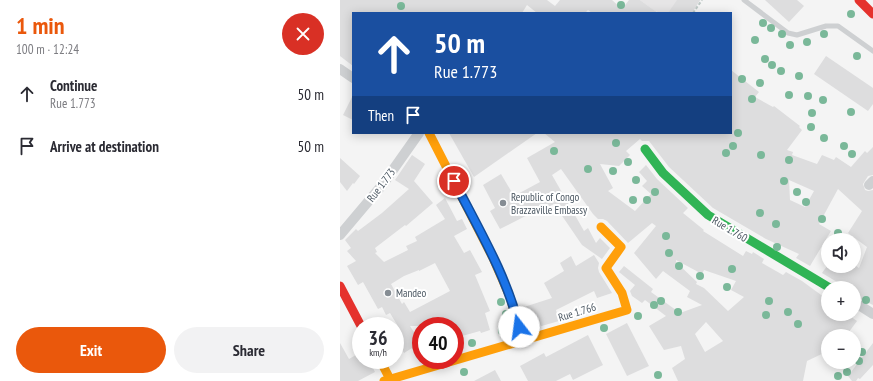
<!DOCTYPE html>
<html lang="en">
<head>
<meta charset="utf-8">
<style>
	body { margin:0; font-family:"PT Sans Narrow",sans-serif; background:#f2f2f3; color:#2b2b33; height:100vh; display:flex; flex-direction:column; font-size:15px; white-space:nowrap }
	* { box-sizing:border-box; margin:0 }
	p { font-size:13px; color:#7c7c81 }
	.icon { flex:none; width:22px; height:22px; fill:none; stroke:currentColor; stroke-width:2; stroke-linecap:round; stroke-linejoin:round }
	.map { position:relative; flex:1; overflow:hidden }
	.side { display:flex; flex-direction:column; background:#fff; width:340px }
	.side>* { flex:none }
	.guide { position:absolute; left:12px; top:12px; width:380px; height:122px; border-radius:0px; box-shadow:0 2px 10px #0003; background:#1a4fa0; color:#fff; overflow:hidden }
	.fabs { position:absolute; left:481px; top:233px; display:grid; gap:8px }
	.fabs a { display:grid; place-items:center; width:40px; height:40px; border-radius:50%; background:#fff; box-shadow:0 2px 10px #0003; font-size:20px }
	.speed { position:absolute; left:12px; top:317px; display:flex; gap:8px; font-size:20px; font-weight:700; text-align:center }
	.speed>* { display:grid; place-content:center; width:52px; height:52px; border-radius:50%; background:#fff; box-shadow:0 2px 10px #0003; line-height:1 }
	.speed small { font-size:10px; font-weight:400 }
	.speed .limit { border:6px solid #d22; background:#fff; color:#111 }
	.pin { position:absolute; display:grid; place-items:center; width:34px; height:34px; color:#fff; margin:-17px; border:2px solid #fff; border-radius:50%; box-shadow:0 1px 4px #0007 }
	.me { position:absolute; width:44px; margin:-22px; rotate:345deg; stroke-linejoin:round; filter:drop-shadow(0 0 3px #0008) }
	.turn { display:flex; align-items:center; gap:14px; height:84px; padding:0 16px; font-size:18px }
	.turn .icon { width:52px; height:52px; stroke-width:2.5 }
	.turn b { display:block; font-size:28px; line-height:34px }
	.then { display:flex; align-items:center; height:38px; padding:0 16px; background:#0003; gap:8px; font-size:15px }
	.round { display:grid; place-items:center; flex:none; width:42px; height:42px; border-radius:21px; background:#f2f2f3 }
	.head { display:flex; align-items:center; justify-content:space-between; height:68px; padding:0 16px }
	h1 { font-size:24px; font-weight:600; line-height:30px; color:#ea580c }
	.button { display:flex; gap:8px; margin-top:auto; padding:8px 16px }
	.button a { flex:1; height:46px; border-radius:24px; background:#ea580c; color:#fff; font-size:16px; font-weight:600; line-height:46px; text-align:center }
	.button a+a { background:#f2f2f3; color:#2b2b33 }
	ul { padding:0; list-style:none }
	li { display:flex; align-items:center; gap:12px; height:52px; padding:0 16px }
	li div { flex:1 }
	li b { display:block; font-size:15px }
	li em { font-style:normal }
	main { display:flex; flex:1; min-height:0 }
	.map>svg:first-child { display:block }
	.education { fill:#e6e5e6 }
	.building { fill:#ddddde; fill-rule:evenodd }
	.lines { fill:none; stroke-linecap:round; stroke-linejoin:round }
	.path { stroke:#bcc7c4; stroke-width:2; stroke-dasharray:3 2; stroke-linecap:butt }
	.lane { stroke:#ced0d2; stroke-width:5 }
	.street { stroke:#ced0d2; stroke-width:10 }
	.fast { stroke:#30b455; stroke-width:9 }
	.slow { stroke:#ff9f0a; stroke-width:9 }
	.jam { stroke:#e5322d; stroke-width:9 }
	.tree { fill:#7ab899 }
	.route-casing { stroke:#114b97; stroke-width:10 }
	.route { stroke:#1a73e8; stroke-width:7 }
	.poi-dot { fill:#868d94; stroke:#fff; stroke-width:1.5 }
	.labels { text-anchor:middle; stroke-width:4; stroke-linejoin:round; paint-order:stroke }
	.street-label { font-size:11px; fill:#4a5661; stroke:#fff }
	.poi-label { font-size:11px; fill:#4a5661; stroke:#fff; text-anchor:start }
</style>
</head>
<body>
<main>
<section class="side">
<div class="head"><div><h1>1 min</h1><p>100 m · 12:24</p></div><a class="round" style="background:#d93025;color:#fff"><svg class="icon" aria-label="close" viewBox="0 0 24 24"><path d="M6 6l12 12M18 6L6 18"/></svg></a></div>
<ul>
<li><svg class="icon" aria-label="ahead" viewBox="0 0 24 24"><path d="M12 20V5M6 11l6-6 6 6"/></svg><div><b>Continue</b><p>Rue 1.773</p></div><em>50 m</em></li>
<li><svg class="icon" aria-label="arrive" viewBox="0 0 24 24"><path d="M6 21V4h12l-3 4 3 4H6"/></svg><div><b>Arrive at destination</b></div><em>50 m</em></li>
</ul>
<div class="button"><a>Exit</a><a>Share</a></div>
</section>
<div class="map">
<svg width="533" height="381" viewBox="0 0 533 381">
	<rect width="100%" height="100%" fill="#f4f4f4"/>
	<path class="education" d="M 300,0 L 360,0 L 352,13 L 321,13 L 315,11 Z"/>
	<g class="building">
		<path d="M 0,0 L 207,0 L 215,6 L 220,0 L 272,0 L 282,9 L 289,0 L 300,0 L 318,13 L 252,13 L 248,10 L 245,13 L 197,13 L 187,5 L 182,13 L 13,13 L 13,66 L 0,56 Z"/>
		<path d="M 337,0 L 360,0 L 352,13 L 328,13 Z"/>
		<path d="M 425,0 L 457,0 L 464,6 L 449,22 Z"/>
		<path d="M 486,56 L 533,88 L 533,104 L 528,111 L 474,74 Z"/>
		<path d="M 391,70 L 419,92 L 415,97 L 433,107 L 434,106 L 460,126 L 459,127 L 462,130 L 447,150 L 453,152 L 452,155 L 477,164 L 482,155 L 494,160 L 496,157 L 511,167 L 525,151 L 527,153 L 533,147 L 533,175 L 528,176 L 523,184 L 525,190 L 528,191 L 533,190 L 533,305 L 514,296 L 514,288 L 507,288 L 482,273 L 487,266 L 516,266 L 519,268 L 527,247 L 508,233 L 522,211 L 498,189 L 479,224 L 491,231 L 470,266 L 456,258 L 459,254 L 426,239 L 373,208 L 329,167 L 309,141 L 302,141 L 300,139 L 286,151 L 290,155 L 279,166 L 260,164 L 273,188 L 268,191 L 295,211 L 311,194 L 302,186 L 307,181 L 299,172 L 306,165 L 317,179 L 348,208 L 343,213 L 364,230 L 363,231 L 403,256 L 406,251 L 412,254 L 413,252 L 424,259 L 422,263 L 443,275 L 446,272 L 462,281 L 488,300 L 488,314 L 507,314 L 517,321 L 506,336 L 488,336 L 488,351 L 467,361 L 463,381 L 338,381 L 332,368 L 345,359 L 341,346 L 324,350 L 309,326 L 326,316 L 305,300 L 302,303 L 292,296 L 290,291 L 295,285 L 279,272 L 284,266 L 313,289 L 311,292 L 340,313 L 362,305 L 347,297 L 350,291 L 323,271 L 316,279 L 294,253 L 316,226 L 312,223 L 288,243 L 267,221 L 263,219 L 258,219 L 253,214 L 221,169 L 212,175 L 244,231 L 248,228 L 256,243 L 260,238 L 270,248 L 262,259 L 242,245 L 214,204 L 206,208 L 205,206 L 160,229 L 150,211 L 155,208 L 143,185 L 161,174 L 174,196 L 200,182 L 187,158 L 215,142 L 204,133 L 391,133 ZM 449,180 L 474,191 L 465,207 L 450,200 ZM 336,260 L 362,274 L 364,270 L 396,281 L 391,290 L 404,297 L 388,311 L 364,288 L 356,284 L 357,282 L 336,262 ZM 366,322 L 383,341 L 365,352 L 355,334 Z"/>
		<path d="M 13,95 L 13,120 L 3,115 Z"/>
		<path d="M 109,133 L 197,133 L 134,177 Z"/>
		<path d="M 72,155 L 85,164 L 74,181 L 93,203 L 66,226 L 65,225 L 35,248 L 37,252 L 35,253 L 44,262 L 68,250 L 66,246 L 77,241 L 75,237 L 105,219 L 96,205 L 105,198 L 117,221 L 122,219 L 127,229 L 114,236 L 124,253 L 130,250 L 142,272 L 135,275 L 150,311 L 145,313 L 150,330 L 141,333 L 140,331 L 115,338 L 115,326 L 70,326 L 81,343 L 81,349 L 74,353 L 72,348 L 64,353 L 55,337 L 55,330 L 59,328 L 50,313 L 46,315 L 42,307 L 38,309 L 23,282 L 18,285 L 7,266 L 16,261 L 7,251 L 11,248 L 5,240 L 16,229 L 18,231 L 42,213 L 69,189 L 55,180 ZM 95,263 L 110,291 L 70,312 L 64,302 L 62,304 L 51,284 L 64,276 L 79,270 L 79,271 Z"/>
		<path d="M 0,158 L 20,176 L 14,184 L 13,183 L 7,191 L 0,182 Z"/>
		<path d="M 254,255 L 259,263 L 258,268 L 259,272 L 272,293 L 257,298 L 254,291 L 216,310 L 219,321 L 191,329 L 184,307 L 212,298 L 204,283 L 224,271 L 220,263 L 231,256 L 236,266 Z"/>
		<path d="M 287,323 L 309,366 L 287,376 L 266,334 Z"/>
		<path d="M 248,335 L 263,365 L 233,380 L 230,374 L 216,381 L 188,381 L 180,366 L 204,353 L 206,357 Z"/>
		<path d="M 0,343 L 9,359 L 21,352 L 21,360 L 29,360 L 35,372 L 18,381 L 0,381 Z"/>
		<path d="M 533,343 L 533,365 L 520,379 L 518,378 L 516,381 L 512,381 L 508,376 Z"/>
		<path d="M 155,370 L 161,381 L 134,381 Z"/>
	</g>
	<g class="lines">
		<path class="path" d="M 353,13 L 362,0"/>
		<path class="lane" d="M 404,0 L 448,33 L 457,35 L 486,26 L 498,26 L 533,51"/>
		<g class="street">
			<path d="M 0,69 L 13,78"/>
			<path d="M 529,185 L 533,181"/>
			<path d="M 0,235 L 43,184 L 79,133"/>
			<path d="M 514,302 L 533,314"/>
		</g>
		<path class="fast" d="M 305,149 L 323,173 L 368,215 L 490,288"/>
		<g class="slow">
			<path d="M 89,133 L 153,258 L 170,297 L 183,342"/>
			<path d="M 40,360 L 51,381"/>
			<path d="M 44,381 L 287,310 L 282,293 L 266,268 L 281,247 L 261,227"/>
		</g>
		<g class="jam">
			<path d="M 519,0 L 533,14"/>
			<path d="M 0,286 L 21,326"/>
		</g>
	</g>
	<g class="tree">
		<circle cx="281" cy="5" r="4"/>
		<circle cx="61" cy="6" r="4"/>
		<circle cx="511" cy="14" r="4"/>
		<circle cx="423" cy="23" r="4"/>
		<circle cx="431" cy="28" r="4"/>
		<circle cx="442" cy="34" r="4"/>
		<circle cx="484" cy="34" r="4"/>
		<circle cx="415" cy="40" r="4"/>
		<circle cx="467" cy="42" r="4"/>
		<circle cx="450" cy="45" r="4"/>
		<circle cx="517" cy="56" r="4"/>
		<circle cx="425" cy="59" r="4"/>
		<circle cx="432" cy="65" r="4"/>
		<circle cx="441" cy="71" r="4"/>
		<circle cx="459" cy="76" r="4"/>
		<circle cx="402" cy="79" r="4"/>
		<circle cx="420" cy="83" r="4"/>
		<circle cx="449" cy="95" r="4"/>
		<circle cx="468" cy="96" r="4"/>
		<circle cx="412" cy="99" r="4"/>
		<circle cx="483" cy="100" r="4"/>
		<circle cx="511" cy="112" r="4"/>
		<circle cx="472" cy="113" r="4"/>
		<circle cx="471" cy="127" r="4"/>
		<circle cx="398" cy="133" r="4"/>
		<circle cx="484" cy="138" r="4"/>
		<circle cx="276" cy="143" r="4"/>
		<circle cx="393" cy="146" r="4"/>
		<circle cx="504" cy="146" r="4"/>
		<circle cx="214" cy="151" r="4"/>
		<circle cx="386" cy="153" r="4"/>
		<circle cx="512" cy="154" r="4"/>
		<circle cx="421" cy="155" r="4"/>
		<circle cx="449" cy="160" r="4"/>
		<circle cx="288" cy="162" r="4"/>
		<circle cx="248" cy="169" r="4"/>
		<circle cx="273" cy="171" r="4"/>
		<circle cx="296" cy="180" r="4"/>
		<circle cx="444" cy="181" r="4"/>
		<circle cx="315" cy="192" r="4"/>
		<circle cx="457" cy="192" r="4"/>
		<circle cx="293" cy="200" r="4"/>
		<circle cx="307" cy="200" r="4"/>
		<circle cx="466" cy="202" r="4"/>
		<circle cx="420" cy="213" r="4"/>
		<circle cx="482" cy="219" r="4"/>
		<circle cx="436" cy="224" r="4"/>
		<circle cx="498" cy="233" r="4"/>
		<circle cx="326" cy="236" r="4"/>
		<circle cx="437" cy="247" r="4"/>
		<circle cx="329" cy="253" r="4"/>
		<circle cx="339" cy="266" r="4"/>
		<circle cx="392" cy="269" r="4"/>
		<circle cx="360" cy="276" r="4"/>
		<circle cx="387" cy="287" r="4"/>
		<circle cx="526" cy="300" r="4"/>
		<circle cx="321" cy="301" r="4"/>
		<circle cx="429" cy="301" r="4"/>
		<circle cx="161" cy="302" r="4"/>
		<circle cx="314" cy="305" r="4"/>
		<circle cx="338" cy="312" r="4"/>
		<circle cx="448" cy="312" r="4"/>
		<circle cx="166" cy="314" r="4"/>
		<circle cx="426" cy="315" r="4"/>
		<circle cx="298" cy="316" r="4"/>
		<circle cx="458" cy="324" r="4"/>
		<circle cx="264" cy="328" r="4"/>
		<circle cx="162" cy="331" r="4"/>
		<circle cx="132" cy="343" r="4"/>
		<circle cx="522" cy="352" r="4"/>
		<circle cx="519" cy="361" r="4"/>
		<circle cx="124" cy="372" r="4"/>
		<circle cx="507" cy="372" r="4"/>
		<circle cx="318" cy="375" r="4"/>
		<circle cx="498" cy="376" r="4"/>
	</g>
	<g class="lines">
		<g class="route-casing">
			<path id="route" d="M 114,181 C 138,228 167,276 179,327"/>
		</g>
		<use href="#route" class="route"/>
	</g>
	<g class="poi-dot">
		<circle cx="163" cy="203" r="4"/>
		<circle cx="48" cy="293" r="4"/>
	</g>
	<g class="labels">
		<g class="street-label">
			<text transform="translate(41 185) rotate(-53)" y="4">Rue 1.773</text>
			<text transform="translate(390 229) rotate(31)" y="4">Rue 1.760</text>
			<text transform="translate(237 312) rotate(-17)" y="4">Rue 1.766</text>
		</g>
		<g class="poi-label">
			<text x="171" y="201">Republic of Congo<tspan x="171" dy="13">Brazzaville Embassy</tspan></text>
			<text x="56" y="297">Mandeo</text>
		</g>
	</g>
</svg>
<div class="fabs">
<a><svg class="icon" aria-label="sound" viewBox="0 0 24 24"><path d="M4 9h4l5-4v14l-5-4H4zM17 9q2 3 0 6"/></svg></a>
<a>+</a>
<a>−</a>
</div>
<div class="speed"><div>36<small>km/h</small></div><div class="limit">40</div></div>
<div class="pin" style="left:114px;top:181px;background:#d93025"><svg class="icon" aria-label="arrive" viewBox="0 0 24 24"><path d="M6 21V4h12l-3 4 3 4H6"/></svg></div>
<svg class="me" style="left:179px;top:327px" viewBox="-20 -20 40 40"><circle r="19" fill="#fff"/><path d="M0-13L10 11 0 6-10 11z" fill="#1a73e8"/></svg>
<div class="guide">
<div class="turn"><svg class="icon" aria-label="ahead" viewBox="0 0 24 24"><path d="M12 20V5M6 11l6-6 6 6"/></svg><div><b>50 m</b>Rue 1.773</div></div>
<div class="then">Then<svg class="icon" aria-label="arrive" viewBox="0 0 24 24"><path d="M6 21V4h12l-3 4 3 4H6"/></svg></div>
</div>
</div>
</main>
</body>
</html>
